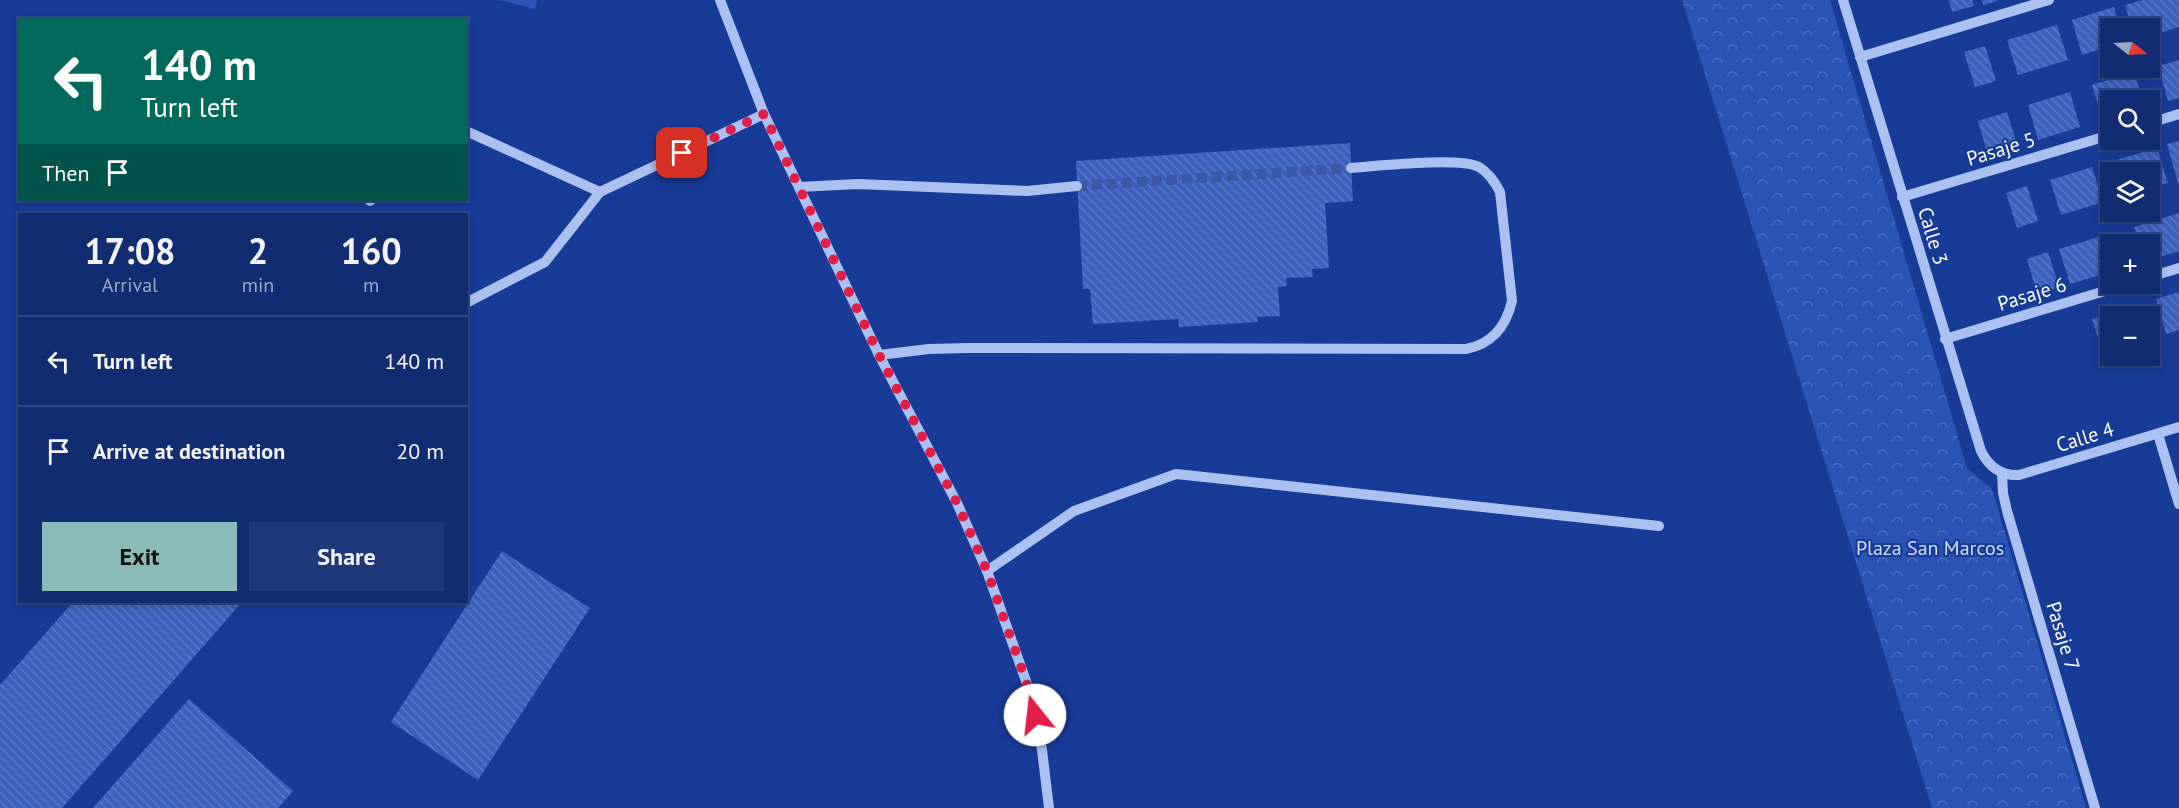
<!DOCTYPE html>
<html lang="en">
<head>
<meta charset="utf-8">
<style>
	body { margin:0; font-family:"PT Sans",sans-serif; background:#1f387a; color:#f1f3f6; height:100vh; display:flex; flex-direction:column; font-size:22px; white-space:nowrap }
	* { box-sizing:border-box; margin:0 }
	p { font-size:20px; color:#9ca7c4 }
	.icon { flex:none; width:33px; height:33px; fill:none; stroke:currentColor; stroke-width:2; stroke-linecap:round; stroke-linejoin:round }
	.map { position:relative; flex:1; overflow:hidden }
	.panel { position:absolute; left:18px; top:213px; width:450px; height:390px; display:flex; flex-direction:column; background:#122c72; border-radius:0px; box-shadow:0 3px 9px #0003,0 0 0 2px #314884 }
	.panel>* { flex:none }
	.banner { position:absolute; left:18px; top:18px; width:450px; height:183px; border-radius:0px; box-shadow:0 3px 9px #0003,0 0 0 2px #314884; background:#00695c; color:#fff; overflow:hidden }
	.needle { width:39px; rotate:108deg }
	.controls { position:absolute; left:2100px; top:18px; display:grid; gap:12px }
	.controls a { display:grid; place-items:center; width:60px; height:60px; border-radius:0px; background:#122c72; box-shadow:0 3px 9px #0003,0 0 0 2px #314884; font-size:30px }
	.pin { position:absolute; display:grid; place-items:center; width:51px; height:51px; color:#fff; margin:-26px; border-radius:12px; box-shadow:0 3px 9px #0006 }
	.me { position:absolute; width:66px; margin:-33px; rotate:344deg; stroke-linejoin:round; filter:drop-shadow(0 0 4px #0008) }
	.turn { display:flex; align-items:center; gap:21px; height:126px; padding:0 24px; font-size:27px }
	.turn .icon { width:78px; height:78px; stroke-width:2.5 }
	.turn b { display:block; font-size:42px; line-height:51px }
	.then { display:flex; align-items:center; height:57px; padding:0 24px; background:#0003; gap:12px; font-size:22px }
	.eta { display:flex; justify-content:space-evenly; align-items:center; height:102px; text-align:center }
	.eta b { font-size:36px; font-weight:600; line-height:42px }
	.primary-button { display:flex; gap:12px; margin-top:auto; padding:12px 24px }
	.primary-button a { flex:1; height:69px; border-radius:0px; background:#8bbbb9; color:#111; font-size:24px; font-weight:600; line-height:69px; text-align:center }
	.primary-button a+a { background:#1f387a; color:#f1f3f6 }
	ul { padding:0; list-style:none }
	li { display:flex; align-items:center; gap:18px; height:90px; padding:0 24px; border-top:2px solid #314884 }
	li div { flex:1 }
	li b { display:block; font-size:22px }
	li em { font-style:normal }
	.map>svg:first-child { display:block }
	.grass { fill:#2b53b6 }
	.forest { fill:url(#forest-crowns) }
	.building { fill:url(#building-back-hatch) }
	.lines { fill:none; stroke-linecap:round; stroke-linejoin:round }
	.minor-tunnel { stroke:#3b58a7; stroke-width:10; stroke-dasharray:10 5; stroke-linecap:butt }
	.minor { stroke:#acc0f1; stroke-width:10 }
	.route { stroke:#e11d48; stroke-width:10; stroke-dasharray:0 18 }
	.labels { text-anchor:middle; stroke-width:4.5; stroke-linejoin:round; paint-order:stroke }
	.street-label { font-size:20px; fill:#fff; stroke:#183b98 }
	.park-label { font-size:20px; fill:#d3dffc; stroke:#183b98 }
</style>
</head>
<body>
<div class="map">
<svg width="2179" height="808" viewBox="0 0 2179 808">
	<defs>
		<pattern id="forest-crowns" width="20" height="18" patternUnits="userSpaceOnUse" patternTransform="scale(1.5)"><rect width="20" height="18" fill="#2b53b6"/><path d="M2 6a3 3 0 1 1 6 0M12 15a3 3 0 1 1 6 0" fill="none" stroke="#4b6dc1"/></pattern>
		<pattern id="building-back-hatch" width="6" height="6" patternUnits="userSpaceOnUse" patternTransform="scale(1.5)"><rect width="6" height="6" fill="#3c61be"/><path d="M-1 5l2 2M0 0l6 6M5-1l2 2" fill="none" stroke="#5979c8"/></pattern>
	</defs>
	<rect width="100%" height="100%" fill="#183b98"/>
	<path class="grass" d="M 499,0 L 537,0 L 535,9 Z"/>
	<path class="forest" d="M 1682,0 L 1830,0 L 1967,468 L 1992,489 L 2086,808 L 1932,808 Z"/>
	<g class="building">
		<path d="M 1949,0 L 1972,0 L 1974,6 L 1952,12 Z"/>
		<path d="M 1982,0 L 1997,0 L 1997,1 L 1983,5 Z"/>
		<path d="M 2143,0 L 2179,0 L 2179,27 L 2150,36 L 2150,28 L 2132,28 L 2125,5 Z"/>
		<path d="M 2114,7 L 2120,28 L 2110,28 L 2110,46 L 2082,55 L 2072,20 Z"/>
		<path d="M 2057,25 L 2068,60 L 2018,75 L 2007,40 Z"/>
		<path d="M 1985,46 L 1996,81 L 1975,87 L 1964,52 Z"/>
		<path d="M 2179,60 L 2179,98 L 2168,101 L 2158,66 Z"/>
		<path d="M 2134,72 L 2143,100 L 2110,100 L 2110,118 L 2103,120 L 2092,85 Z"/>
		<path d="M 2070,92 L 2080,127 L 2038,140 L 2028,105 Z"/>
		<path d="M 2007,112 L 2018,147 L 1988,156 L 1978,121 Z"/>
		<path d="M 2179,141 L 2179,183 L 2178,183 L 2167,144 Z"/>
		<path d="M 1350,143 L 1353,201 L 1325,203 L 1329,268 L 1312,269 L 1313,277 L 1286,278 L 1287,286 L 1278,287 L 1280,316 L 1257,317 L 1258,322 L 1179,327 L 1178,319 L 1093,324 L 1090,289 L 1083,289 L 1076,161 Z"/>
		<path d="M 2157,148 L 2168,183 L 2150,188 L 2150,172 L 2110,172 L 2110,189 L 2103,164 Z"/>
		<path d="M 2092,167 L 2103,202 L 2061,215 L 2050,180 Z"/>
		<path d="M 2027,186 L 2038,221 L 2017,228 L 2006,193 Z"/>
		<path d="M 2179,213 L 2179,251 L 2150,260 L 2150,244 L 2140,244 L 2134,227 Z"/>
		<path d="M 2112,233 L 2116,244 L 2110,244 L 2110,272 L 2070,284 L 2059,249 Z"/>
		<path d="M 2048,252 L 2059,287 L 2037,294 L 2027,259 Z"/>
		<path d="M 2179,292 L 2179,330 L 2166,334 L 2156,299 Z"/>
		<path d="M 2135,306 L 2138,316 L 2110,316 L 2110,352 L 2103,354 L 2092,319 Z"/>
		<path d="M 502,551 L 590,608 L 478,780 L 391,722 Z"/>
		<path d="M 73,602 L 242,602 L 62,808 L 0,808 L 0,685 Z"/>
		<path d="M 189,699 L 293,791 L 278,808 L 93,808 Z"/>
	</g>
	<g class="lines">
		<path class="minor-tunnel" d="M 1077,186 L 1351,168"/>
		<g class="minor">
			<path d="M 720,0 L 764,114 L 879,355 L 957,503 L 987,571 L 1026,681 L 1035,715 L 1042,750 L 1049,808"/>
			<path d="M 1843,0 L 1981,451 C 1989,467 2001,476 2019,475 L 2179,427"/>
			<path d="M 1860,57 L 2049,0"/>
			<path d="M 2150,123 L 2179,114"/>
			<path d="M 466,131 L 600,192"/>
			<path d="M 799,187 L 858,184 L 1027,191 L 1077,186"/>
			<path d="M 1902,197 L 2110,135"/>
			<path d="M 370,201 L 371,200"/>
			<path d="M 2150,277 L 2179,268"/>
			<path d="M 466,303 L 545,262 L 600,192 L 764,114"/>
			<path d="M 1945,339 L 2128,284"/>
			<path d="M 879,355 L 929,349 L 968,348 L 1466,349 C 1492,344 1506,327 1512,301 L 1500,192 C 1495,182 1489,173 1479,167 C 1459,157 1378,166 1351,168"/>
			<path d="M 2158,434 L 2179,504"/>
			<path d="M 2002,473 L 2003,493 L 2007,511 L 2095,808"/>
			<path d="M 987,571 L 1074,511 L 1176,474 L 1659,526"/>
		</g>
	</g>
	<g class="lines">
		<path class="route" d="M 682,153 L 764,114 L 879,355 L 957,503 L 987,571 L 1026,681 L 1035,715"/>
	</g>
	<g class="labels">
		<g class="street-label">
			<text transform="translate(2001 149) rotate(-17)" y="7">Pasaje 5</text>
			<text transform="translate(1933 236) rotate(73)" y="7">Calle 3</text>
			<text transform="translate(2032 294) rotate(-17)" y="7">Pasaje 6</text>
			<text transform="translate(2085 437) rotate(-17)" y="7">Calle 4</text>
			<text transform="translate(2063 636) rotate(73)" y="7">Pasaje 7</text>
		</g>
		<g class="park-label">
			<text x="1930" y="555">Plaza San Marcos</text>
		</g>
	</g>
</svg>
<div class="controls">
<a><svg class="needle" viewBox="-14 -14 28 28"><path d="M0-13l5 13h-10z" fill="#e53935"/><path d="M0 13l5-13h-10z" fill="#9ca7c4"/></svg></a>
<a><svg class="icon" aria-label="search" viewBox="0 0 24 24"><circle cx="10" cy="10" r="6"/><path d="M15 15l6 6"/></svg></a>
<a><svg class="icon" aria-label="layers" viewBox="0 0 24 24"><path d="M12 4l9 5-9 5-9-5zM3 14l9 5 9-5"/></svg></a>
<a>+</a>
<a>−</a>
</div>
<div class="pin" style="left:682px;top:153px;background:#d93025"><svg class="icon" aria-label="arrive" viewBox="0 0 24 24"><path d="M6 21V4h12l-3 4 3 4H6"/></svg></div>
<svg class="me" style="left:1035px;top:715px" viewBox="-20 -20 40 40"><circle r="19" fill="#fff"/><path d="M0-13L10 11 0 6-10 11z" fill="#e11d48"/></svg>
<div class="banner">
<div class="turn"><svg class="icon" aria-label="left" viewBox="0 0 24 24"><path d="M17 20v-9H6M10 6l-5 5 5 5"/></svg><div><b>140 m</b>Turn left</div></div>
<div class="then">Then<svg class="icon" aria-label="arrive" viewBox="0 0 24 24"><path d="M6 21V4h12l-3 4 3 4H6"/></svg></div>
</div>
<section class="panel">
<div class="eta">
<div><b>17:08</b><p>Arrival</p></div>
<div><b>2</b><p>min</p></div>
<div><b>160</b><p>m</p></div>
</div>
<ul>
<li><svg class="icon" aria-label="left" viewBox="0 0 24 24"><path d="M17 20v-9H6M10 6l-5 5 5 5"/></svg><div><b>Turn left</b></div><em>140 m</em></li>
<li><svg class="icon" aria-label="arrive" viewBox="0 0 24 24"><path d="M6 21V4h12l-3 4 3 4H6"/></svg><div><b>Arrive at destination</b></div><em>20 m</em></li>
</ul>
<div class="primary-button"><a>Exit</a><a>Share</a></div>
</section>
</div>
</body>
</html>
